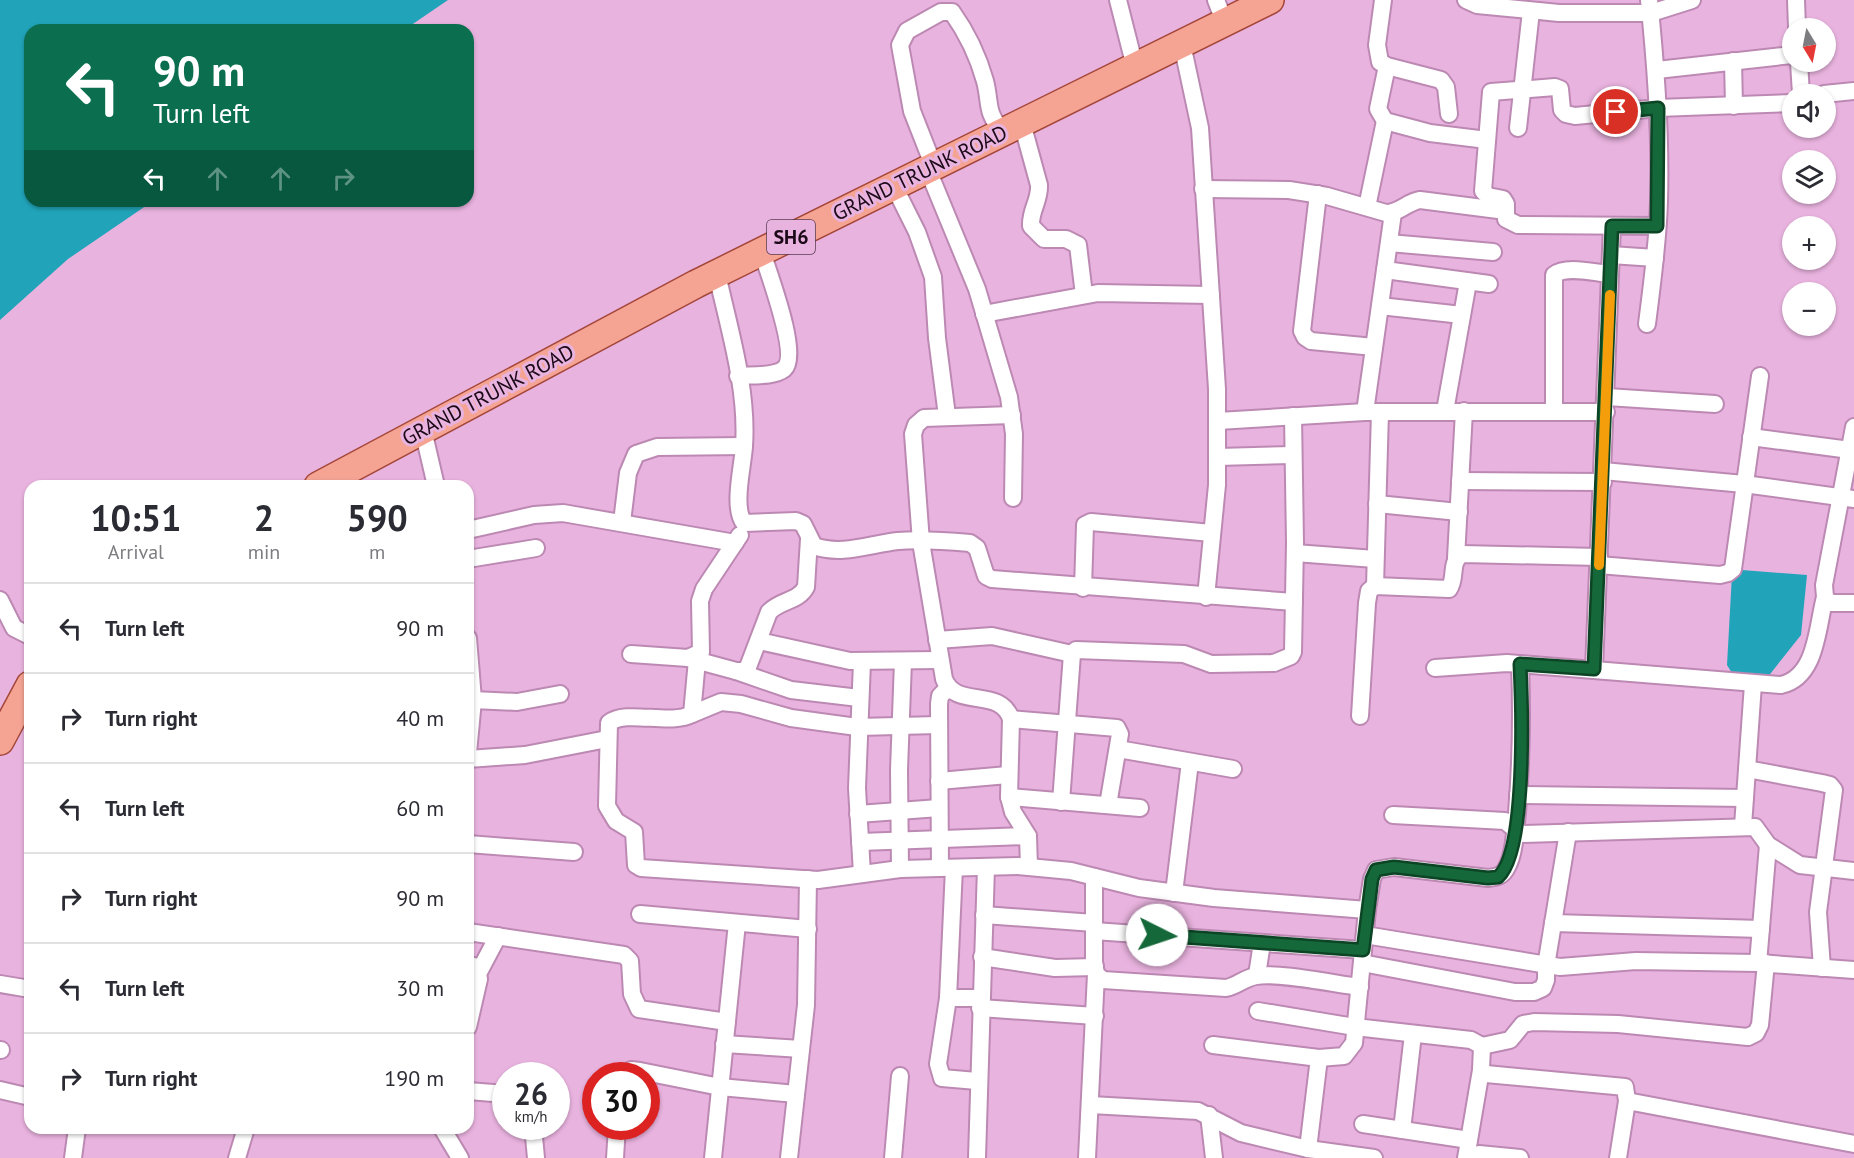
<!DOCTYPE html>
<html lang="en">
<head>
<meta charset="utf-8">
<style>
	body { margin:0; font-family:"PT Sans",sans-serif; background:#f2f2f3; color:#2b2b33; height:100vh; display:flex; flex-direction:column; font-size:22px; white-space:nowrap }
	* { box-sizing:border-box; margin:0 }
	p { font-size:20px; color:#7c7c81 }
	.icon { flex:none; width:33px; height:33px; fill:none; stroke:currentColor; stroke-width:2; stroke-linecap:round; stroke-linejoin:round }
	.map { position:relative; flex:1; overflow:hidden }
	.details { position:absolute; left:24px; top:480px; width:450px; height:654px; display:flex; flex-direction:column; background:#fff; border-radius:18px; box-shadow:0 2px 4px #0004 }
	.details>* { flex:none }
	.hud { position:absolute; left:24px; top:24px; width:450px; height:183px; border-radius:18px; box-shadow:0 2px 4px #0004; background:#0b6e4f; color:#fff; overflow:hidden }
	.needle { width:39px; rotate:170deg }
	.fabs { position:absolute; left:1782px; top:18px; display:grid; gap:12px }
	.fabs a { display:grid; place-items:center; width:54px; height:54px; border-radius:50%; background:#fff; box-shadow:0 2px 4px #0004; font-size:30px }
	.speed { position:absolute; left:492px; top:1062px; display:flex; gap:12px; font-size:30px; font-weight:700; text-align:center }
	.speed>* { display:grid; place-content:center; width:78px; height:78px; border-radius:50%; background:#fff; box-shadow:0 2px 4px #0004; line-height:1 }
	.speed small { font-size:15px; font-weight:400 }
	.speed .limit { border:9px solid #d22; background:#fff; color:#111 }
	.pin { position:absolute; display:grid; place-items:center; width:51px; height:51px; color:#fff; margin:-26px; border:3px solid #fff; border-radius:50%; box-shadow:0 2px 6px #0007 }
	.me { position:absolute; width:66px; margin:-33px; rotate:94deg; stroke-linejoin:round; filter:drop-shadow(0 0 4px #0008) }
	.turn { display:flex; align-items:center; gap:21px; height:126px; padding:0 30px; font-size:27px }
	.turn .icon { width:78px; height:78px; stroke-width:2.5 }
	.turn b { display:block; font-size:42px; line-height:51px }
	.lanes { display:flex; align-items:center; height:57px; padding:0 30px; background:#0003; justify-content:center; gap:30px; direction:ltr }
	.lanes .off { opacity:.35 }
	.eta { display:flex; justify-content:space-evenly; align-items:center; height:102px; text-align:center }
	.eta b { font-size:36px; font-weight:800; line-height:42px }
	ul { padding:0; list-style:none }
	li { display:flex; align-items:center; gap:18px; height:90px; padding:0 30px; border-top:2px solid #e1e1e2 }
	li div { flex:1 }
	li b { display:block; font-size:22px }
	li em { font-style:normal }
	.map>svg:first-child { display:block }
	.water { fill:#21a4ba }
	.lines { fill:none; stroke-linecap:round; stroke-linejoin:round }
	.street-casing { stroke:#bc89b3; stroke-width:20 }
	.primary-casing { stroke:#a4473a; stroke-width:30 }
	.street { stroke:#fff; stroke-width:16 }
	.primary { stroke:#f5a494; stroke-width:27 }
	.route-casing { stroke:#0d4425; stroke-width:15 }
	.route { stroke:#146839; stroke-width:10 }
	.slow { stroke:#f59e0b; stroke-width:10 }
	.labels { text-anchor:middle; stroke-width:6; stroke-linejoin:round; paint-order:stroke }
	.shield { fill:#e9b3df; stroke:#593c54; stroke-width:1.5 }
	.shield-label { font-size:20px; font-weight:bold; fill:#1b0918 }
	.street-label { font-size:21px; fill:#1b0918; stroke:#e9b3df }
</style>
</head>
<body>
<div class="map">
<svg width="1854" height="1158" viewBox="0 0 1854 1158">
	<rect width="100%" height="100%" fill="#e9b3df"/>
	<g class="water">
		<path d="M 0,0 L 448,0 L 404,30 L 30,30 L 30,201 L 153,201 L 68,259 L 0,320 Z"/>
		<path d="M 1742,570 L 1807,575 L 1801,635 L 1767,678 L 1732,673 L 1727,665 L 1732,574 Z"/>
	</g>
	<g class="lines">
		<g class="street-casing">
			<g id="street">
				<path d="M 1118,0 L 1135,67"/>
				<path d="M 1216,0 L 1225,23"/>
				<path d="M 1383,0 L 1377,45 L 1380,62 L 1387,66 L 1441,80 L 1446,87 L 1449,114"/>
				<path d="M 1466,0 L 1477,5 L 1559,13 L 1651,13 L 1692,0"/>
				<path d="M 1796,0 L 1797,28"/>
				<path d="M 1182,44 L 1200,128 L 1217,389 L 1217,485 L 1206,597"/>
				<path d="M 1733,61 L 1734,106"/>
				<path d="M 1799,62 L 1801,94"/>
				<path d="M 1387,66 L 1378,109 L 1385,121 L 1430,133 L 1487,140"/>
				<path d="M 1657,70 L 1792,55"/>
				<path d="M 1824,94 L 1854,91"/>
				<path d="M 1022,123 L 1039,185 C 1040,201 1030,210 1031,226 L 1044,239 L 1066,239 L 1078,245 L 1084,295"/>
				<path d="M 1518,128 L 1531,11"/>
				<path d="M 934,167 L 912,111 L 900,45 L 907,31 L 941,12 L 952,12 C 967,33 978,56 985,81 C 991,104 985,112 1003,132"/>
				<path d="M 928,170 L 977,289 L 1009,397 L 1014,434 L 1013,498"/>
				<path d="M 894,186 L 917,232 L 933,277 L 937,338 L 947,416"/>
				<path d="M 1203,189 L 1289,190 L 1327,196 L 1386,213 C 1400,213 1407,202 1420,200 L 1506,211"/>
				<path d="M 1318,194 L 1302,331 L 1305,337 L 1311,341 L 1374,347"/>
				<path d="M 1367,207 L 1385,121"/>
				<path d="M 1657,226 L 1518,225 L 1506,219 L 1506,204 L 1503,199 L 1488,196 L 1483,191 L 1491,92 L 1555,87 L 1560,89 L 1562,110 L 1566,114 L 1575,116 L 1658,108 L 1792,103"/>
				<path d="M 1389,243 L 1493,252"/>
				<path d="M 1611,255 L 1655,258"/>
				<path d="M 1385,270 L 1489,284"/>
				<path d="M 717,274 C 729,329 748,389 744,446 C 743,466 732,507 744,523 L 796,521 L 803,524 L 814,546 C 842,556 870,544 898,541 C 921,539 947,541 970,543 L 977,548 L 986,576 L 992,579 L 1294,602"/>
				<path d="M 1380,306 L 1462,315"/>
				<path d="M 984,314 L 1098,293 L 1211,295"/>
				<path d="M 1647,324 C 1652,284 1658,242 1659,201 C 1661,134 1656,67 1649,0"/>
				<path d="M 738,376 C 751,375 774,377 784,369 C 800,355 768,272 762,252"/>
				<path d="M 1607,397 L 1715,404"/>
				<path d="M 1445,411 L 1468,282"/>
				<path d="M 1365,412 L 1393,213"/>
				<path d="M 1554,412 L 1554,275 C 1566,265 1595,273 1610,274"/>
				<path d="M 1012,415 L 924,418 L 916,425 L 913,434 L 921,542 L 944,679 C 956,710 1000,686 1011,719 L 1009,797 L 1013,812 L 1028,836 L 1029,867"/>
				<path d="M 1218,421 L 1365,412 L 1606,412"/>
				<path d="M 1854,427 L 1824,585 L 1825,597 L 1830,603 L 1854,603"/>
				<path d="M 423,430 L 436,486"/>
				<path d="M 1751,437 L 1850,450"/>
				<path d="M 1218,457 L 1293,455"/>
				<path d="M 1603,471 L 1744,484 L 1854,499"/>
				<path d="M 1460,481 L 1603,482"/>
				<path d="M 1377,504 L 1459,512"/>
				<path d="M 622,522 L 628,473 L 636,454 L 657,447 L 744,446"/>
				<path d="M 468,530 L 534,515 L 563,513 L 735,543"/>
				<path d="M 1295,553 L 1375,559"/>
				<path d="M 1456,558 L 1464,411"/>
				<path d="M 468,559 L 536,548"/>
				<path d="M 1599,565 L 1720,575 L 1728,573 L 1733,569 L 1760,376"/>
				<path d="M 1375,586 L 1380,412"/>
				<path d="M 1083,588 L 1085,525 L 1091,522 L 1212,533"/>
				<path d="M 0,600 L 14,628 L 30,636"/>
				<path d="M 468,638 L 473,700 L 468,753"/>
				<path d="M 937,640 L 992,636 L 1072,654"/>
				<path d="M 759,641 L 850,661 L 940,660"/>
				<path d="M 631,654 L 688,658 L 701,652 L 700,601 L 704,589 L 740,535"/>
				<path d="M 688,658 L 736,671 L 744,671 L 748,667 L 769,612 C 780,600 798,602 806,587 L 809,539"/>
				<path d="M 697,660 L 692,714 C 670,726 626,709 609,723 L 607,806 L 616,821 L 634,832 L 636,865 L 641,868 L 818,880 L 900,869 L 1018,866 L 1071,871 L 1139,888 L 1214,898 L 1367,910"/>
				<path d="M 862,662 L 857,788 L 862,874"/>
				<path d="M 1435,668 L 1507,663 L 1781,685 C 1817,677 1817,627 1825,597"/>
				<path d="M 1594,669 L 1612,226"/>
				<path d="M 736,671 L 791,690 L 859,698"/>
				<path d="M 473,700 L 517,702 L 560,694"/>
				<path d="M 692,714 L 721,702 L 741,704 L 791,718 L 857,727 L 939,725"/>
				<path d="M 1360,716 L 1367,603 L 1369,591 L 1375,586 L 1449,589 C 1457,577 1449,563 1462,554 L 1599,557"/>
				<path d="M 1011,719 L 1117,728 L 1120,734 L 1108,805"/>
				<path d="M 1118,749 L 1233,769"/>
				<path d="M 468,759 L 525,755 L 607,739"/>
				<path d="M 1747,769 L 1822,783 L 1830,785 L 1834,790 L 1818,912 L 1822,968"/>
				<path d="M 939,781 L 1008,775"/>
				<path d="M 1518,795 L 1745,798"/>
				<path d="M 1009,797 L 1140,808"/>
				<path d="M 1061,802 L 1072,654 L 1076,650 L 1184,654 L 1211,664 L 1274,663 L 1291,656 L 1293,652 L 1295,543 L 1293,416"/>
				<path d="M 858,814 L 939,808"/>
				<path d="M 1393,815 L 1505,821 L 1521,834 L 1755,827 L 1768,845 L 1800,865 L 1854,871"/>
				<path d="M 1743,826 L 1753,684"/>
				<path d="M 860,842 L 1028,836"/>
				<path d="M 468,844 L 574,852"/>
				<path d="M 940,868 L 939,704 L 940,696 L 948,688"/>
				<path d="M 954,868 L 948,998 L 938,1064 L 942,1078 L 977,1081"/>
				<path d="M 900,869 L 899,770 L 903,661"/>
				<path d="M 1094,877 L 1094,962 L 1096,974 L 1103,980 L 1226,988 C 1237,986 1244,978 1256,976 C 1278,972 1335,984 1360,987"/>
				<path d="M 1174,893 L 1190,762"/>
				<path d="M 640,914 L 808,929"/>
				<path d="M 984,915 L 1094,923"/>
				<path d="M 1553,923 L 1761,929"/>
				<path d="M 1094,931 L 1363,950"/>
				<path d="M 468,932 L 624,955 L 630,961 L 632,994 L 639,1009 L 727,1022"/>
				<path d="M 1365,935 L 1560,967 L 1636,961 L 1758,963 L 1854,970"/>
				<path d="M 982,957 L 1055,968 L 1095,967"/>
				<path d="M 1362,963 L 1515,992 L 1534,992 L 1543,988 L 1546,980 L 1546,966 L 1568,832"/>
				<path d="M 1758,963 L 1768,845"/>
				<path d="M 468,964 L 476,967 L 479,979 L 468,1027"/>
				<path d="M 479,972 L 498,936"/>
				<path d="M 1257,975 L 1262,943"/>
				<path d="M 0,984 L 30,989"/>
				<path d="M 948,998 L 981,998"/>
				<path d="M 980,1008 L 1095,1016"/>
				<path d="M 1258,1011 L 1355,1027 L 1471,1040 L 1482,1046 L 1481,1070 L 1486,1074 L 1625,1087 L 1627,1101 L 1618,1158"/>
				<path d="M 724,1044 L 801,1049"/>
				<path d="M 1213,1045 L 1319,1058 L 1344,1056 L 1354,1043 L 1367,910 L 1372,879 L 1376,870 L 1394,867 L 1488,878 C 1497,877 1503,876 1507,867 C 1515,853 1515,829 1517,813 C 1521,763 1522,714 1520,664"/>
				<path d="M 1482,1046 L 1510,1040 L 1523,1024 L 1534,1022 L 1618,1024 L 1748,1037 L 1756,1033 L 1760,1025 L 1766,963"/>
				<path d="M 0,1050 L 1,1050"/>
				<path d="M 622,1076 L 631,1070 L 640,1071 L 720,1087 L 796,1094"/>
				<path d="M 0,1090 L 30,1097"/>
				<path d="M 468,1091 L 506,1094"/>
				<path d="M 1627,1101 L 1854,1144"/>
				<path d="M 1091,1105 L 1198,1111 L 1241,1133 L 1308,1149 L 1374,1158"/>
				<path d="M 1209,1115 L 1214,1158"/>
				<path d="M 1363,1124 L 1469,1140"/>
				<path d="M 533,1126 L 536,1158"/>
				<path d="M 442,1128 L 460,1158"/>
				<path d="M 1402,1130 L 1413,1034"/>
				<path d="M 1308,1149 L 1319,1058"/>
				<path d="M 73,1158 L 77,1128"/>
				<path d="M 237,1158 L 246,1128"/>
				<path d="M 615,1158 L 617,1126"/>
				<path d="M 713,1158 L 737,923"/>
				<path d="M 789,1158 L 806,1005 L 808,879"/>
				<path d="M 893,1158 L 900,1076"/>
				<path d="M 977,1158 L 986,867"/>
				<path d="M 1087,1158 L 1096,974"/>
				<path d="M 1466,1158 L 1481,1070"/>
				<path d="M 1468,1158 L 1479,1154 L 1520,1158"/>
			</g>
		</g>
		<g class="primary-casing">
			<g id="primary">
				<path d="M 318,486 L 696,284 L 1270,0"/>
				<path d="M 0,741 L 30,685"/>
			</g>
		</g>
		<use href="#street" class="street"/>
		<use href="#primary" class="primary"/>
	</g>
	<g class="lines">
		<g class="route-casing">
			<path id="route" d="M 1157,935 L 1363,950 L 1372,879 L 1376,870 L 1394,867 L 1488,878 L 1498,877 C 1527,852 1522,705 1520,664 L 1594,669 L 1612,226 L 1657,226 L 1658,108 L 1616,112"/>
		</g>
		<use href="#route" class="route"/>
		<path class="slow" d="M 1599,565 L 1610,295"/>
	</g>
	<g class="labels">
		<rect class="shield" x="767" y="220" width="48" height="34" rx="4.5"/>
		<g class="shield-label">
			<text x="791" y="244">SH6</text>
		</g>
		<g class="street-label">
			<text transform="translate(920 173) rotate(-26)" y="7">GRAND TRUNK ROAD</text>
			<text transform="translate(488 395) rotate(-28)" y="7">GRAND TRUNK ROAD</text>
		</g>
	</g>
</svg>
<div class="fabs">
<a><svg class="needle" viewBox="-14 -14 28 28"><path d="M0-13l5 13h-10z" fill="#e53935"/><path d="M0 13l5-13h-10z" fill="#7c7c81"/></svg></a>
<a><svg class="icon" aria-label="sound" viewBox="0 0 24 24"><path d="M4 9h4l5-4v14l-5-4H4zM17 9q2 3 0 6"/></svg></a>
<a><svg class="icon" aria-label="layers" viewBox="0 0 24 24"><path d="M12 4l9 5-9 5-9-5zM3 14l9 5 9-5"/></svg></a>
<a>+</a>
<a>−</a>
</div>
<div class="speed"><div>26<small>km/h</small></div><div class="limit">30</div></div>
<div class="pin" style="left:1616px;top:112px;background:#d93025"><svg class="icon" aria-label="arrive" viewBox="0 0 24 24"><path d="M6 21V4h12l-3 4 3 4H6"/></svg></div>
<svg class="me" style="left:1157px;top:935px" viewBox="-20 -20 40 40"><circle r="19" fill="#fff"/><path d="M0-13L10 11 0 6-10 11z" fill="#146839"/></svg>
<div class="hud">
<div class="turn"><svg class="icon" aria-label="left" viewBox="0 0 24 24"><path d="M17 20v-9H6M10 6l-5 5 5 5"/></svg><div><b>90 m</b>Turn left</div></div>
<div class="lanes"><svg class="icon" aria-label="left" viewBox="0 0 24 24"><path d="M17 20v-9H6M10 6l-5 5 5 5"/></svg><svg class="icon off" aria-label="ahead" viewBox="0 0 24 24"><path d="M12 20V5M6 11l6-6 6 6"/></svg><svg class="icon off" aria-label="ahead" viewBox="0 0 24 24"><path d="M12 20V5M6 11l6-6 6 6"/></svg><svg class="icon off" aria-label="right" viewBox="0 0 24 24"><path d="M7 20v-9h11M14 6l5 5-5 5"/></svg></div>
</div>
<section class="details">
<div class="eta">
<div><b>10:51</b><p>Arrival</p></div>
<div><b>2</b><p>min</p></div>
<div><b>590</b><p>m</p></div>
</div>
<ul>
<li><svg class="icon" aria-label="left" viewBox="0 0 24 24"><path d="M17 20v-9H6M10 6l-5 5 5 5"/></svg><div><b>Turn left</b></div><em>90 m</em></li>
<li><svg class="icon" aria-label="right" viewBox="0 0 24 24"><path d="M7 20v-9h11M14 6l5 5-5 5"/></svg><div><b>Turn right</b></div><em>40 m</em></li>
<li><svg class="icon" aria-label="left" viewBox="0 0 24 24"><path d="M17 20v-9H6M10 6l-5 5 5 5"/></svg><div><b>Turn left</b></div><em>60 m</em></li>
<li><svg class="icon" aria-label="right" viewBox="0 0 24 24"><path d="M7 20v-9h11M14 6l5 5-5 5"/></svg><div><b>Turn right</b></div><em>90 m</em></li>
<li><svg class="icon" aria-label="left" viewBox="0 0 24 24"><path d="M17 20v-9H6M10 6l-5 5 5 5"/></svg><div><b>Turn left</b></div><em>30 m</em></li>
<li><svg class="icon" aria-label="right" viewBox="0 0 24 24"><path d="M7 20v-9h11M14 6l5 5-5 5"/></svg><div><b>Turn right</b></div><em>190 m</em></li>
</ul>
</section>
</div>
</body>
</html>
